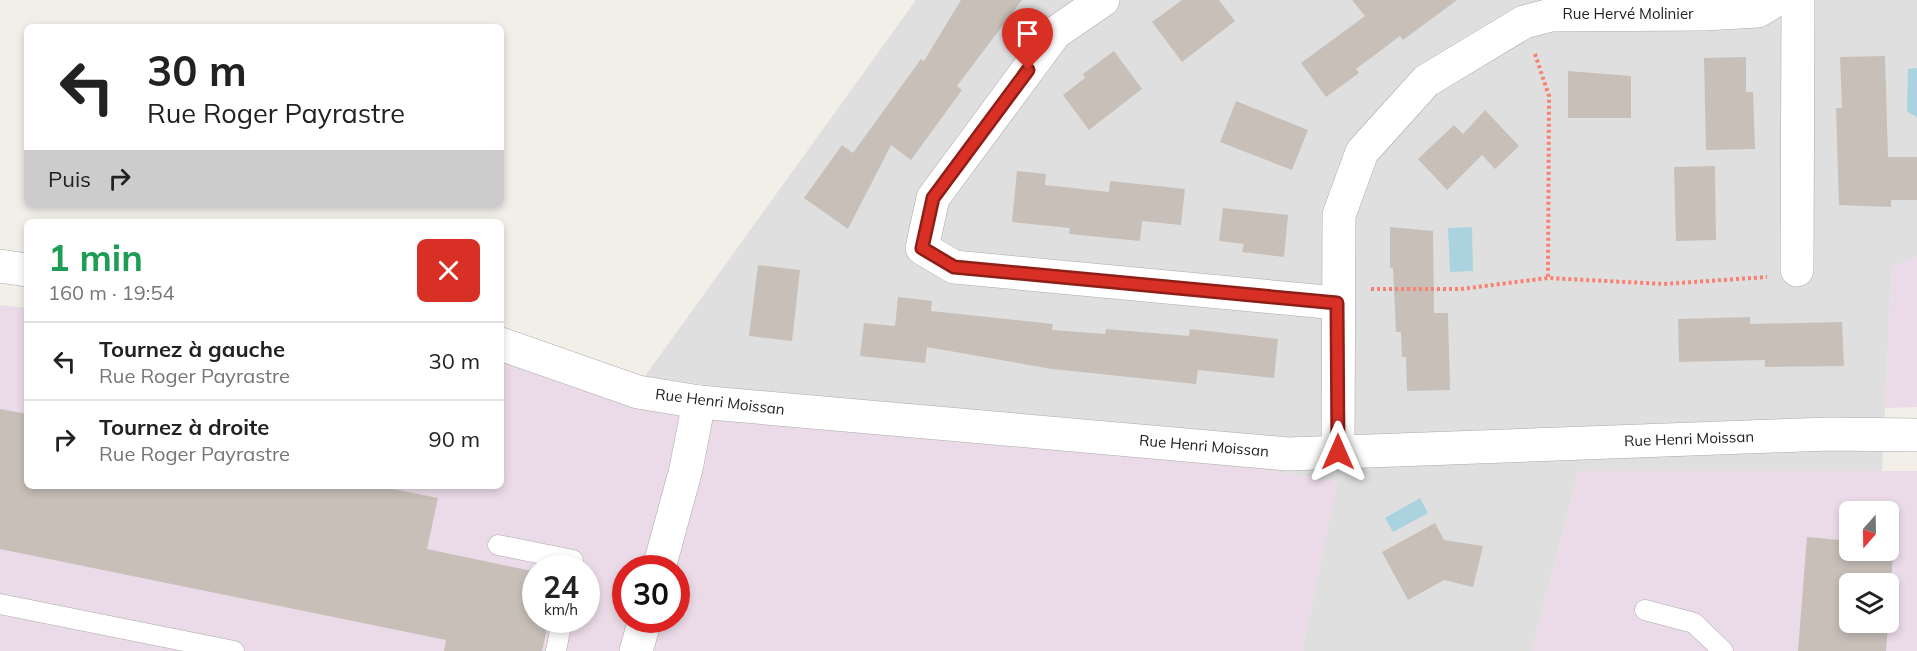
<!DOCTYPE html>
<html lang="fr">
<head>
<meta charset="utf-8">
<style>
	body { margin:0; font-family:Mulish,sans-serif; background:#f6f6f6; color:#222; height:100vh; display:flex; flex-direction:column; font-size:22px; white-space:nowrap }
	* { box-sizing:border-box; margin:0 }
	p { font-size:20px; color:#767676 }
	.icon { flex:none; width:33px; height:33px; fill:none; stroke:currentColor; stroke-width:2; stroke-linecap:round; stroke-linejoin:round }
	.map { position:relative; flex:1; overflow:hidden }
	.sheet { position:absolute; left:24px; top:219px; width:480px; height:270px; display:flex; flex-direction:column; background:#fff; border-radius:9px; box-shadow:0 3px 9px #0003 }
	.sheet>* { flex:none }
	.hud { position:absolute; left:24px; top:24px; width:480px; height:183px; border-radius:9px; box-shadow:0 3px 9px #0003; background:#fff; color:#222; overflow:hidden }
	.needle { width:39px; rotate:200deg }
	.controls { position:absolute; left:1839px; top:501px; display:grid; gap:12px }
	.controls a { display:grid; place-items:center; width:60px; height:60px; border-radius:9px; background:#fff; box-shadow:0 3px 9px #0003; font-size:30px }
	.speed { position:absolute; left:522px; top:555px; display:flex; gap:12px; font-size:30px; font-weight:700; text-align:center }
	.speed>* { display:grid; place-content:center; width:78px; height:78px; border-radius:50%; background:#fff; box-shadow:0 3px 9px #0003; line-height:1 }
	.speed small { font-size:15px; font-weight:400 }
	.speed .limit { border:9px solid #d22; background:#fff; color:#111 }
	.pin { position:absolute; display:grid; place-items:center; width:51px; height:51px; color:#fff; margin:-62px -26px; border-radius:50% 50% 50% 0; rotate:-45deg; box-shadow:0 0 6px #0007 }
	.pin .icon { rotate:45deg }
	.me { position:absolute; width:66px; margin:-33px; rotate:0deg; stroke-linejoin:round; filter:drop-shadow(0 0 4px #0008) }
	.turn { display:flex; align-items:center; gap:21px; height:126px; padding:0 24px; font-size:27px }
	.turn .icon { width:78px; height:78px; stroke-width:2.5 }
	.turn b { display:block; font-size:42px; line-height:51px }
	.then { display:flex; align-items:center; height:57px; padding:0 24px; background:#0003; gap:12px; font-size:22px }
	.round { display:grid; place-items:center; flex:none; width:63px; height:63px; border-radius:9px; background:#f6f6f6 }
	.headline { display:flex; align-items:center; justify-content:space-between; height:102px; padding:0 24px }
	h1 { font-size:36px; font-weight:700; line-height:45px; color:#1e9e55 }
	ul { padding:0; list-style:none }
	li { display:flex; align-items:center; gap:18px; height:78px; padding:0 24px; border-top:2px solid #e0e0e0 }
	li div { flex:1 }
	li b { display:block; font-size:22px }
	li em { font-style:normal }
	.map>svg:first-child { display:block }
	.residential { fill:#e0dfdf }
	.industrial { fill:#ebdbe8; fill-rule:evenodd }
	.water { fill:#aad3df }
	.building { fill:#c7bfb8 }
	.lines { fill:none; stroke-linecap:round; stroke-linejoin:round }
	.service-casing { stroke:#a9a9a9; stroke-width:21 }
	.minor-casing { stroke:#a9a9a9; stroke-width:34 }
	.path { stroke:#fa8072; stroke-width:4; stroke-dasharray:3 3; stroke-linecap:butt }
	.service { stroke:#fff; stroke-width:20 }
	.minor { stroke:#fff; stroke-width:33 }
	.route-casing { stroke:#8d1f18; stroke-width:15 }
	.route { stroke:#d93025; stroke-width:10 }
	.labels { text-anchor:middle; stroke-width:5; stroke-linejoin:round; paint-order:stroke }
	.street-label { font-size:15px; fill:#222; stroke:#fff }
</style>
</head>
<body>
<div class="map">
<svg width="1917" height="651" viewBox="0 0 1917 651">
	<rect width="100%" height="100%" fill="#f2efe9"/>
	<path class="residential" d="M 916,0 L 1917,0 L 1917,256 L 1892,267 L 1882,471 L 1579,471 L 1532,651 L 1302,651 L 1337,481 L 645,376 Z"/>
	<g class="industrial">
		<path d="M 1917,256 L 1917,407 L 1885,408 L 1892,267 Z"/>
		<path d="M 0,305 L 27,308 L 27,486 L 501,486 L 501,360 L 645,376 L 1338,481 L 1302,651 L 0,651 ZM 536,568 L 586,568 L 586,620 L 536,620 ZM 626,568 L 676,568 L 676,620 L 626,620 Z"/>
		<path d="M 1579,471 L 1917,471 L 1917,651 L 1532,651 ZM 1850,512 L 1888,512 L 1888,550 L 1850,550 ZM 1850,584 L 1888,584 L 1888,622 L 1850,622 Z"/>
	</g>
	<g class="water">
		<path d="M 1917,68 L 1917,117 L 1907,112 L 1908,69 Z"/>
		<path d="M 1472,227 L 1473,271 L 1450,272 L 1448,228 Z"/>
		<path d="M 1420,498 L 1428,513 L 1393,532 L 1385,518 Z"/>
	</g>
	<g class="building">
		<path d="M 961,0 L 1022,0 L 957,86 L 962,90 L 911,160 L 891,145 L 848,229 L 804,198 L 842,145 L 853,153 L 921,59 L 924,61 Z"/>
		<path d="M 1182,0 L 1219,0 L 1235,21 L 1182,62 L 1152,22 Z"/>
		<path d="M 1352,0 L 1457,0 L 1403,40 L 1400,36 L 1356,69 L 1359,73 L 1326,97 L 1301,63 L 1365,16 Z"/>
		<path d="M 1114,51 L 1142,89 L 1089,130 L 1063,95 L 1085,78 L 1083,74 Z"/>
		<path d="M 1885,56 L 1888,157 L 1917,157 L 1917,200 L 1891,200 L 1891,207 L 1839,205 L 1836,108 L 1842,108 L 1840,57 Z"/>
		<path d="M 1746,57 L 1746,92 L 1753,92 L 1755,149 L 1706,150 L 1704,58 Z"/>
		<path d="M 1568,71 L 1631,76 L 1631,118 L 1568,118 Z"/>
		<path d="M 1236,101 L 1308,130 L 1292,170 L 1220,142 Z"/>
		<path d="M 1485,110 L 1519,146 L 1495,169 L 1482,155 L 1447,190 L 1418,159 L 1454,125 L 1463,134 Z"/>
		<path d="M 1715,166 L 1716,240 L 1676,241 L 1674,167 Z"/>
		<path d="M 1017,171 L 1046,174 L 1045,185 L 1109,192 L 1110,181 L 1185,189 L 1181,225 L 1142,221 L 1140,241 L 1069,234 L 1070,228 L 1012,222 Z"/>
		<path d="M 1223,208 L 1288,215 L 1284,257 L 1242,252 L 1244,244 L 1219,241 Z"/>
		<path d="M 1390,227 L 1433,231 L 1434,313 L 1448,313 L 1450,390 L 1407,391 L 1406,357 L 1402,357 L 1401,332 L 1396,332 L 1393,268 L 1390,268 Z"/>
		<path d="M 758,265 L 800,270 L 792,341 L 749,336 Z"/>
		<path d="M 898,297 L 932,301 L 931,311 L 1053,324 L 1052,330 L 1105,334 L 1106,329 L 1189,336 L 1190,329 L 1278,339 L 1274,378 L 1198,370 L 1196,384 L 1052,369 L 927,347 L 925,363 L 860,356 L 864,323 L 895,326 Z"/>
		<path d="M 1750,317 L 1750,324 L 1842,322 L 1844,366 L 1765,367 L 1765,360 L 1679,362 L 1678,319 Z"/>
		<path d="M 0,409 L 27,414 L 27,486 L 378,486 L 438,498 L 427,549 L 536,572 L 536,620 L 549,620 L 542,651 L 444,651 L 446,640 L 0,549 Z"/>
		<path d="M 1435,523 L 1444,540 L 1483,546 L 1473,587 L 1444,580 L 1408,600 L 1382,552 Z"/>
		<path d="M 1807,537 L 1850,541 L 1850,550 L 1888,550 L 1888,544 L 1894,545 L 1888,615 L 1888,584 L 1850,584 L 1850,622 L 1888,622 L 1886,651 L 1798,651 Z"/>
	</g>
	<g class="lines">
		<g class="service-casing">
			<g id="service">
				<path d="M 498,545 L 573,560 L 571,568"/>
				<path d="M 0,604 L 234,651"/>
				<path d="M 1645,610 L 1694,623 L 1723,651"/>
				<path d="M 556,651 L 562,620"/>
			</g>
		</g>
		<g class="minor-casing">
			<g id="minor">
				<path d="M 1103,0 L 1055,33 L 933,198 L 922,248 L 954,267 L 1337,303"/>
				<path d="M 0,266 L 27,270"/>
				<path d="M 1797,270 L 1798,0"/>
				<path d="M 501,344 L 638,392 L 699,402 L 1288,454 L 1829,434 L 1917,435"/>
				<path d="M 1338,452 L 1339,215 L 1362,152 L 1426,81 L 1524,22 L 1551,15 L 1704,14 L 1758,11 L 1776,0"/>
				<path d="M 659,568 L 686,469 L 699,402"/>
				<path d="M 636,651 L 645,620"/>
			</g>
		</g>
		<g class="path">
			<path d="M 1535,54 L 1549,96 L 1548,278"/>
			<path d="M 1371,289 L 1461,289 L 1548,278 L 1664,284 L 1767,277"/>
		</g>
		<use href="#service" class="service"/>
		<use href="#minor" class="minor"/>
	</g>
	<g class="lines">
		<g class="route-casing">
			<path id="route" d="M 1028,70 L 933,198 L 922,248 L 954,267 L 1337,303 L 1338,452"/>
		</g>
		<use href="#route" class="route"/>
	</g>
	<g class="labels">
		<g class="street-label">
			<text x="1628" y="19">Rue Hervé Molinier</text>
			<text transform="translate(720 402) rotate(7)" y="5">Rue Henri Moissan</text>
			<text transform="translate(1689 439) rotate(-2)" y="5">Rue Henri Moissan</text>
			<text transform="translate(1204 446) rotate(5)" y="5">Rue Henri Moissan</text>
		</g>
	</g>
</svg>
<div class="controls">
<a><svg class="needle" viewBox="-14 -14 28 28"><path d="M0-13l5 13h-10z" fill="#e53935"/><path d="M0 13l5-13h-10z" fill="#767676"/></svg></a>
<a><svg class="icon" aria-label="layers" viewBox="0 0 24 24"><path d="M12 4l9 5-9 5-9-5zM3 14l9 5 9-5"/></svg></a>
</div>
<div class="speed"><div>24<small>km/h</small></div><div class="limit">30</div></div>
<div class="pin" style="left:1028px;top:70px;background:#d93025"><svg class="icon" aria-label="arrive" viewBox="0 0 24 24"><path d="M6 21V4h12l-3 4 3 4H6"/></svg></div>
<svg class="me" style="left:1338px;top:452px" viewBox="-20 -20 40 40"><path d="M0-17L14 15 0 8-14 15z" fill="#d93025" stroke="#fff" stroke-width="4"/></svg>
<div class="hud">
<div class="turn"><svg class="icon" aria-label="left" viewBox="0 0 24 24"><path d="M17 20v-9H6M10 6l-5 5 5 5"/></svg><div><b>30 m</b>Rue Roger Payrastre</div></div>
<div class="then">Puis<svg class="icon" aria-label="right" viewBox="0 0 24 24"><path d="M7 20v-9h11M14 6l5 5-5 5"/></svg></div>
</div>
<section class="sheet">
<div class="headline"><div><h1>1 min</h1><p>160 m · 19:54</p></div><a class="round" style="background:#d93025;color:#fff"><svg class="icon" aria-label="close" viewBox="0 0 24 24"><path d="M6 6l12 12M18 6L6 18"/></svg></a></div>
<ul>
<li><svg class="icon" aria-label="left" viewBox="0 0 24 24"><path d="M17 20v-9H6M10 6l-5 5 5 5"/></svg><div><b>Tournez à gauche</b><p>Rue Roger Payrastre</p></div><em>30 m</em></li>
<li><svg class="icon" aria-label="right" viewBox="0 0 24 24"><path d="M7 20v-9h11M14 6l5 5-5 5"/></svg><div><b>Tournez à droite</b><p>Rue Roger Payrastre</p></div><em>90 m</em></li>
</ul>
</section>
</div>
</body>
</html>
